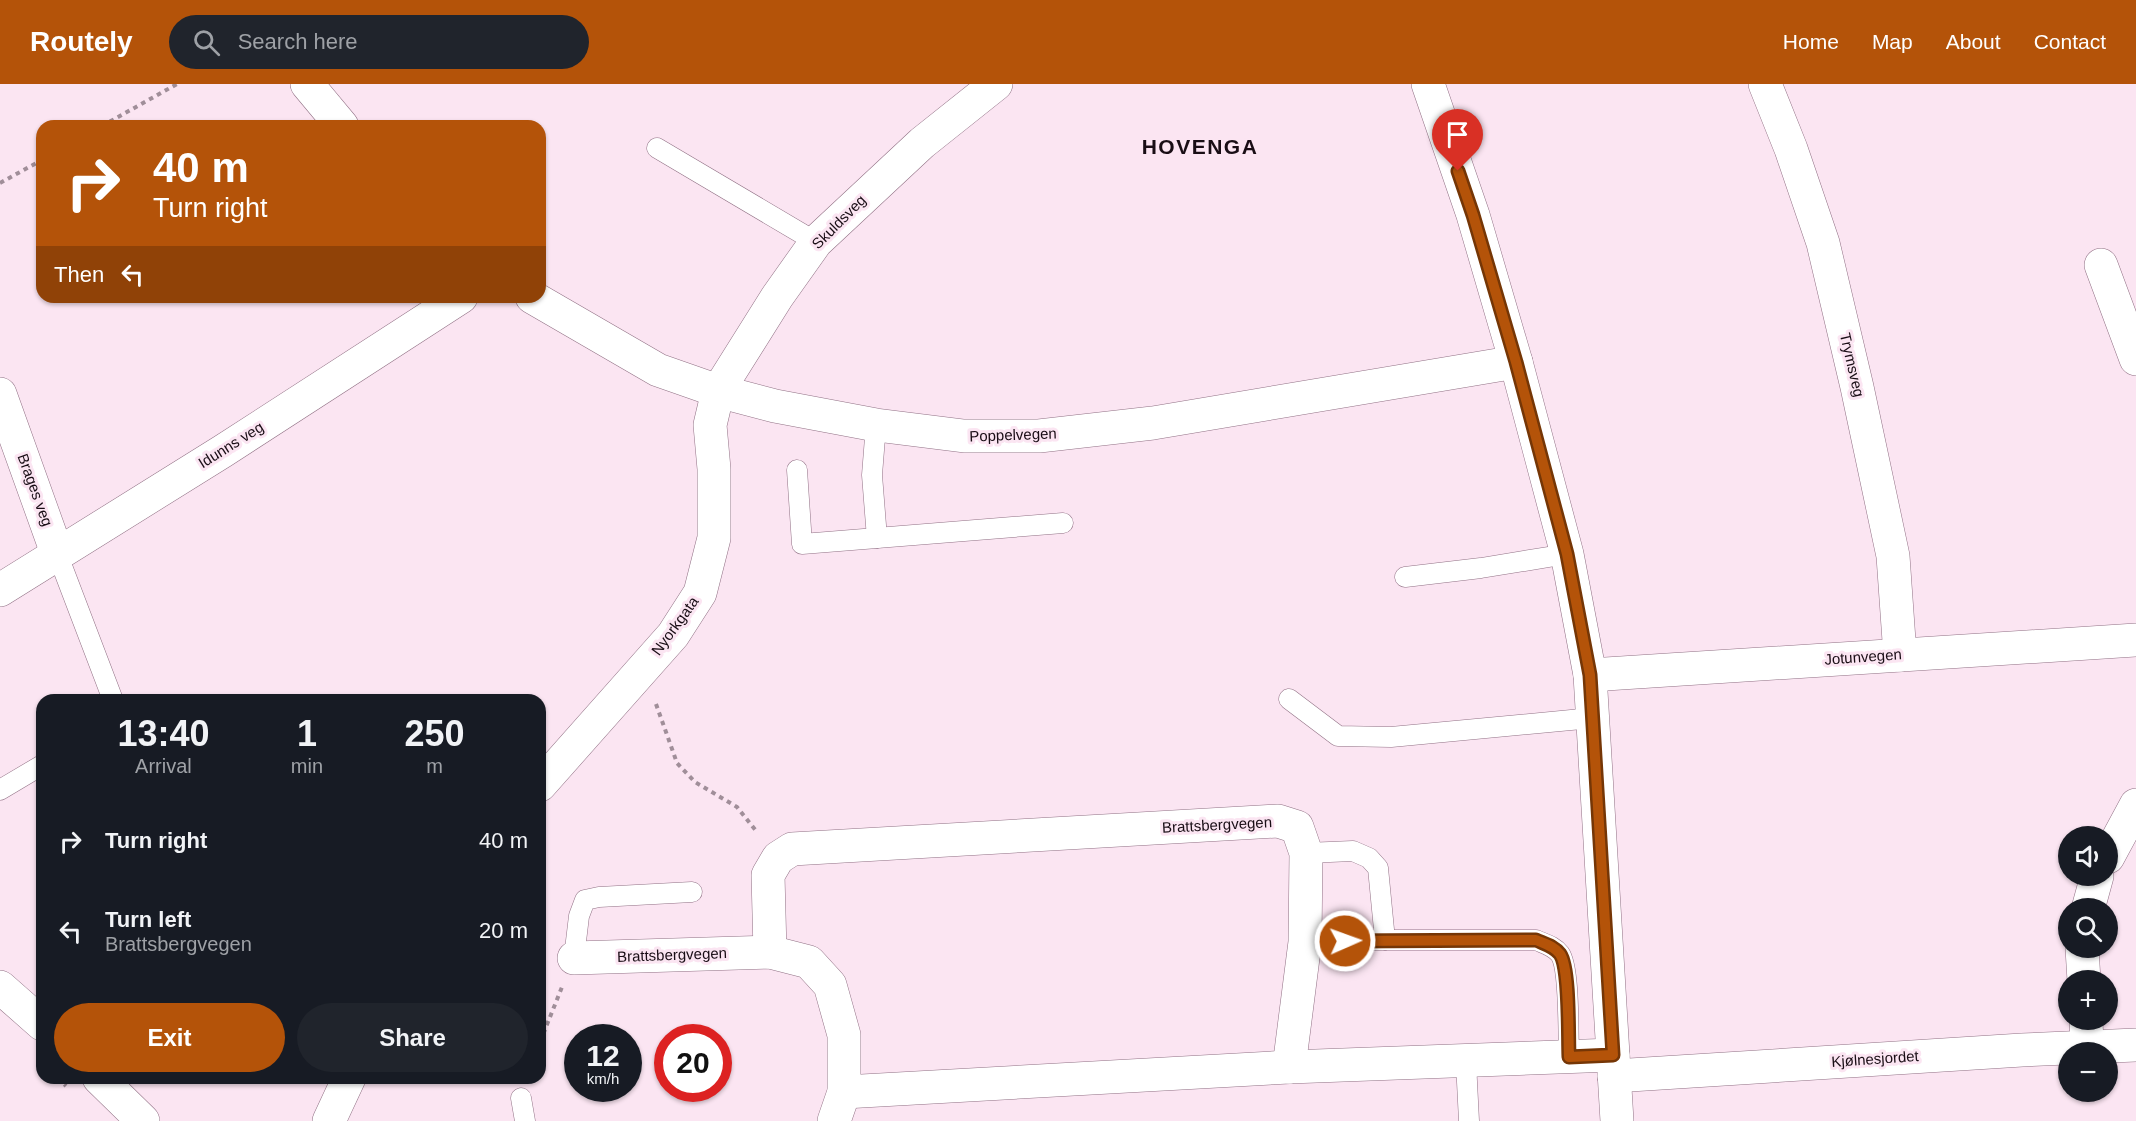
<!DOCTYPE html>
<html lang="en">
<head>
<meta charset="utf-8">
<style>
	body { margin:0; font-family:Helvetica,sans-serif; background:#20242c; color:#f1f3f6; height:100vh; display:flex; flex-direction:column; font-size:22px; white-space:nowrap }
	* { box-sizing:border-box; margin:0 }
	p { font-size:20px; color:#9ea1a6 }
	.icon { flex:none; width:33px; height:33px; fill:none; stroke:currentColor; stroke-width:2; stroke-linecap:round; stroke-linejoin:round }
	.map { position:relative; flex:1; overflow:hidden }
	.details { position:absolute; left:36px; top:610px; width:510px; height:390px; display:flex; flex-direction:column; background:#171b24; border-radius:18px; box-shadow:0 2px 4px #0004 }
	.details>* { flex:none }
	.guide { position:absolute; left:36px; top:36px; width:510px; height:183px; border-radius:18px; box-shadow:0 2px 4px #0004; background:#b45309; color:#fff; overflow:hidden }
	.controls { position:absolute; left:2058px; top:742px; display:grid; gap:12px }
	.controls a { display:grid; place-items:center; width:60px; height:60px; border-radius:50%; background:#171b24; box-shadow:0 2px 4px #0004; font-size:30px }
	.speed { position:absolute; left:564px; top:940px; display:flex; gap:12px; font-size:30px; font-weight:700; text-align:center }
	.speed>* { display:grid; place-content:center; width:78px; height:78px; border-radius:50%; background:#171b24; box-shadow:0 2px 4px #0004; line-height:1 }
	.speed small { font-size:15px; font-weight:400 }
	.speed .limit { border:9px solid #d22; background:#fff; color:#111 }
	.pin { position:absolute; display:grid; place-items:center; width:51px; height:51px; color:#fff; margin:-62px -26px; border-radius:50% 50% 50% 0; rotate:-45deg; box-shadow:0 0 6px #0007 }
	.pin .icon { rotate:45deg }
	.me { position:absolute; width:66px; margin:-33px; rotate:88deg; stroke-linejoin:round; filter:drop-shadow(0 0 4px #0008) }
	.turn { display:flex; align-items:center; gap:21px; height:126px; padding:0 18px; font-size:27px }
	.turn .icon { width:78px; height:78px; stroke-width:2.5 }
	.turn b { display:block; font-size:42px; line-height:51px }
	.then { display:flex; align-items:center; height:57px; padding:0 18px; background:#0003; gap:12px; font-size:22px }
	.eta { display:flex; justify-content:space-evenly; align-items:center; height:102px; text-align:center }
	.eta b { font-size:36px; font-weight:600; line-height:42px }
	.action { display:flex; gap:12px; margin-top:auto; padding:12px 18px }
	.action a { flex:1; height:69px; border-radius:36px; background:#b45309; color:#fff; font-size:24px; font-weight:600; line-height:69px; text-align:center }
	.action a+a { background:#20242c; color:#f1f3f6 }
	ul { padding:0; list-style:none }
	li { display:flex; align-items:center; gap:18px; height:90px; padding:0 18px }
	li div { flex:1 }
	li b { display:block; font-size:22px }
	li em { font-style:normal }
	header { display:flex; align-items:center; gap:36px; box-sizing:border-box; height:84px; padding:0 30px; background:#b45309; color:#fff }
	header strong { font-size:28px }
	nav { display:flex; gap:33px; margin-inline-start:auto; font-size:21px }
	.search { width:420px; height:54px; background:#20242c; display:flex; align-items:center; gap:15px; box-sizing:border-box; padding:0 21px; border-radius:33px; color:#9ea1a6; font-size:22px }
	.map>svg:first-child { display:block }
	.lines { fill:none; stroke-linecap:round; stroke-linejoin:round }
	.service-casing { stroke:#917185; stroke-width:21 }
	.minor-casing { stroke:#917185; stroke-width:34 }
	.path { stroke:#a08e99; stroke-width:4; stroke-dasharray:4.5 4.5; stroke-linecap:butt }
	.service { stroke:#fff; stroke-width:20 }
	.minor { stroke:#fff; stroke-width:33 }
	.route-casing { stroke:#753606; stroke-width:15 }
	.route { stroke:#b45309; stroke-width:10 }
	.labels { text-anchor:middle; stroke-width:6; stroke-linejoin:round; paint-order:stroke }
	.street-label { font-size:15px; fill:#190d15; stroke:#fbe5f2 }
	.district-label { font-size:21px; font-weight:bold; letter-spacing:1.5px; fill:#190d15; stroke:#fbe5f2 }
</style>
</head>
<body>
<header>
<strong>Routely</strong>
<div class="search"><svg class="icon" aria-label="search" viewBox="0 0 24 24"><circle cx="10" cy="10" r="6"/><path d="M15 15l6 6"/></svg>Search here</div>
<nav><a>Home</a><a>Map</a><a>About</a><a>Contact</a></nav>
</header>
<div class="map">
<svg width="2136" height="1037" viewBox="0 0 2136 1037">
	<rect width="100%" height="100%" fill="#fbe5f2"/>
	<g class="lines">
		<g class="service-casing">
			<g id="service">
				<path d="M 657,64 L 816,158"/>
				<path d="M 876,341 L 872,391 L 877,454"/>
				<path d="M 797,386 L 802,460 L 1063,439"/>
				<path d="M 57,469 L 113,616"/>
				<path d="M 1405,493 L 1481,484 L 1567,470"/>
				<path d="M 1289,615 L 1338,652 L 1391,653 L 1592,634"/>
				<path d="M 0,706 L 42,681"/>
				<path d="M 1306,769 L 1353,767 L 1369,774 L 1378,784 L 1385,856"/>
				<path d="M 1305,858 L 1385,856 L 1536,856 C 1545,860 1554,862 1560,870 C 1570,884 1568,952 1569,973"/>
				<path d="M 574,874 L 579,832 L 585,816 L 599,813 L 692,808"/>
				<path d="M 1466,978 L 1469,1037"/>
				<path d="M 521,1014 L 525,1037"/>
			</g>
		</g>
		<g class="minor-casing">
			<g id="minor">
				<path d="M 307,0 L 342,42"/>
				<path d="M 1428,0 L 1473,131 L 1516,278 L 1567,470 L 1590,591 L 1617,1037"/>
				<path d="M 1765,0 L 1791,65 L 1823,159 L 1857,303 L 1893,472 L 1900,571"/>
				<path d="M 2101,181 L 2136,275"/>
				<path d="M 532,213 L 658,286 L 718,307 L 775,322 L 876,341 L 964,352 L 1039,352 L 1153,339 L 1516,278"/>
				<path d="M 0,310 L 57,469"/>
				<path d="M 0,506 L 223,367 L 461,213"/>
				<path d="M 1590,591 L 2136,556"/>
				<path d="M 540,701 L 673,551 L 700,509 L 714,454 L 714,385 L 710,341 L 718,307 L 777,213 L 816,158 L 922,59 L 996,0"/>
				<path d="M 2108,773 L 2136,721"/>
				<path d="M 2088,825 L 2097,792"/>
				<path d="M 2082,864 L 2084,897"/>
				<path d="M 770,868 L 768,791 L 778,774 L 792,765 L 1278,737 L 1297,743 L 1306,769 L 1305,858 L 1289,983"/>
				<path d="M 574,874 L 770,868 L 809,878 L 830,901 L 844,951 L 844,1008 L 834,1037"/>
				<path d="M 0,903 L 42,940"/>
				<path d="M 2086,936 L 2087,963"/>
				<path d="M 1614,992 L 2022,966 L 2136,961"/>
				<path d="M 99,994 L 143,1037"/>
				<path d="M 844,1008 L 1289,983 L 1613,971"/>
				<path d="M 329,1037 L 349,994"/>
			</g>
		</g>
		<g class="path">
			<path d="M 102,42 L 177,0"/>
			<path d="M 0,99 L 42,76"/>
			<path d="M 656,620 L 677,679 L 695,698 L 737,723 L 757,748"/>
			<path d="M 540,958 L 562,903"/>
			<path d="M 58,994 L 66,1002"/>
		</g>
		<use href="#service" class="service"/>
		<use href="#minor" class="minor"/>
	</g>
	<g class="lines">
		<g class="route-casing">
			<path id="route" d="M 1345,857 L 1536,856 C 1545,860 1554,862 1560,870 C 1570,884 1568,952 1569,973 L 1613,971 L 1590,591 L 1567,470 L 1516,278 L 1473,131 L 1458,87"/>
		</g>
		<use href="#route" class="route"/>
	</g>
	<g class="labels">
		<g class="street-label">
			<text transform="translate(839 138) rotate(-45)" y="5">Skuldsveg</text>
			<text transform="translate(1852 281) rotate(77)" y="5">Trymsveg</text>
			<text transform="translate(1013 351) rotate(-2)" y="5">Poppelvegen</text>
			<text transform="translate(231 361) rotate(-32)" y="5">Idunns veg</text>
			<text transform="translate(35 406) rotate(70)" y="5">Brages veg</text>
			<text transform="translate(675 542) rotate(-54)" y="5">Nyorkgata</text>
			<text transform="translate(1863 573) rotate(-4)" y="5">Jotunvegen</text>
			<text transform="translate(1217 741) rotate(-3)" y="5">Brattsbergvegen</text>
			<text transform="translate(672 871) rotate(-2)" y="5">Brattsbergvegen</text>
			<text transform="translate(1875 975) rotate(-4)" y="5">Kjølnesjordet</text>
		</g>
		<g class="district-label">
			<text x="1200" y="70">HOVENGA</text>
		</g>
	</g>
</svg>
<div class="controls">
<a><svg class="icon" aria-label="sound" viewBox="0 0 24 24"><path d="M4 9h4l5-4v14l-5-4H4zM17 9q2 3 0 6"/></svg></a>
<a><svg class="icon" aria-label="search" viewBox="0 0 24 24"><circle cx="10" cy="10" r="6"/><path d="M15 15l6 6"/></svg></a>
<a>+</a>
<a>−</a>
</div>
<div class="speed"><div>12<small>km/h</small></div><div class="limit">20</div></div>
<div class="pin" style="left:1458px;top:87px;background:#d93025"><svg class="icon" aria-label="arrive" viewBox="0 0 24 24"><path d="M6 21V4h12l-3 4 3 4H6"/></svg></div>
<svg class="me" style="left:1345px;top:857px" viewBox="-20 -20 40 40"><circle r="17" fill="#b45309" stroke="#fff" stroke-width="3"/><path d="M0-11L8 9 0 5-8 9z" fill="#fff"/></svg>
<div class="guide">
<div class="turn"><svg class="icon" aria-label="right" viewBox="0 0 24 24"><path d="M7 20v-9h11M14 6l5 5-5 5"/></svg><div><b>40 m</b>Turn right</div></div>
<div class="then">Then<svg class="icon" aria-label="left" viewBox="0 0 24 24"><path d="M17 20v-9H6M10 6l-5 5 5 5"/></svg></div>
</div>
<section class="details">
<div class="eta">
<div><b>13:40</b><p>Arrival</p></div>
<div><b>1</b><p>min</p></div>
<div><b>250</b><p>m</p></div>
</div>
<ul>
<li><svg class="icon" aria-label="right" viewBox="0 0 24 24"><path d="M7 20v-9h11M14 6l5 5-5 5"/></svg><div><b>Turn right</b></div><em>40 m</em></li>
<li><svg class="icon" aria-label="left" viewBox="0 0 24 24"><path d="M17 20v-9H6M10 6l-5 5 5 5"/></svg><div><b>Turn left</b><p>Brattsbergvegen</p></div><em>20 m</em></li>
</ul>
<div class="action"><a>Exit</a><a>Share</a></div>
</section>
</div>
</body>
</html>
